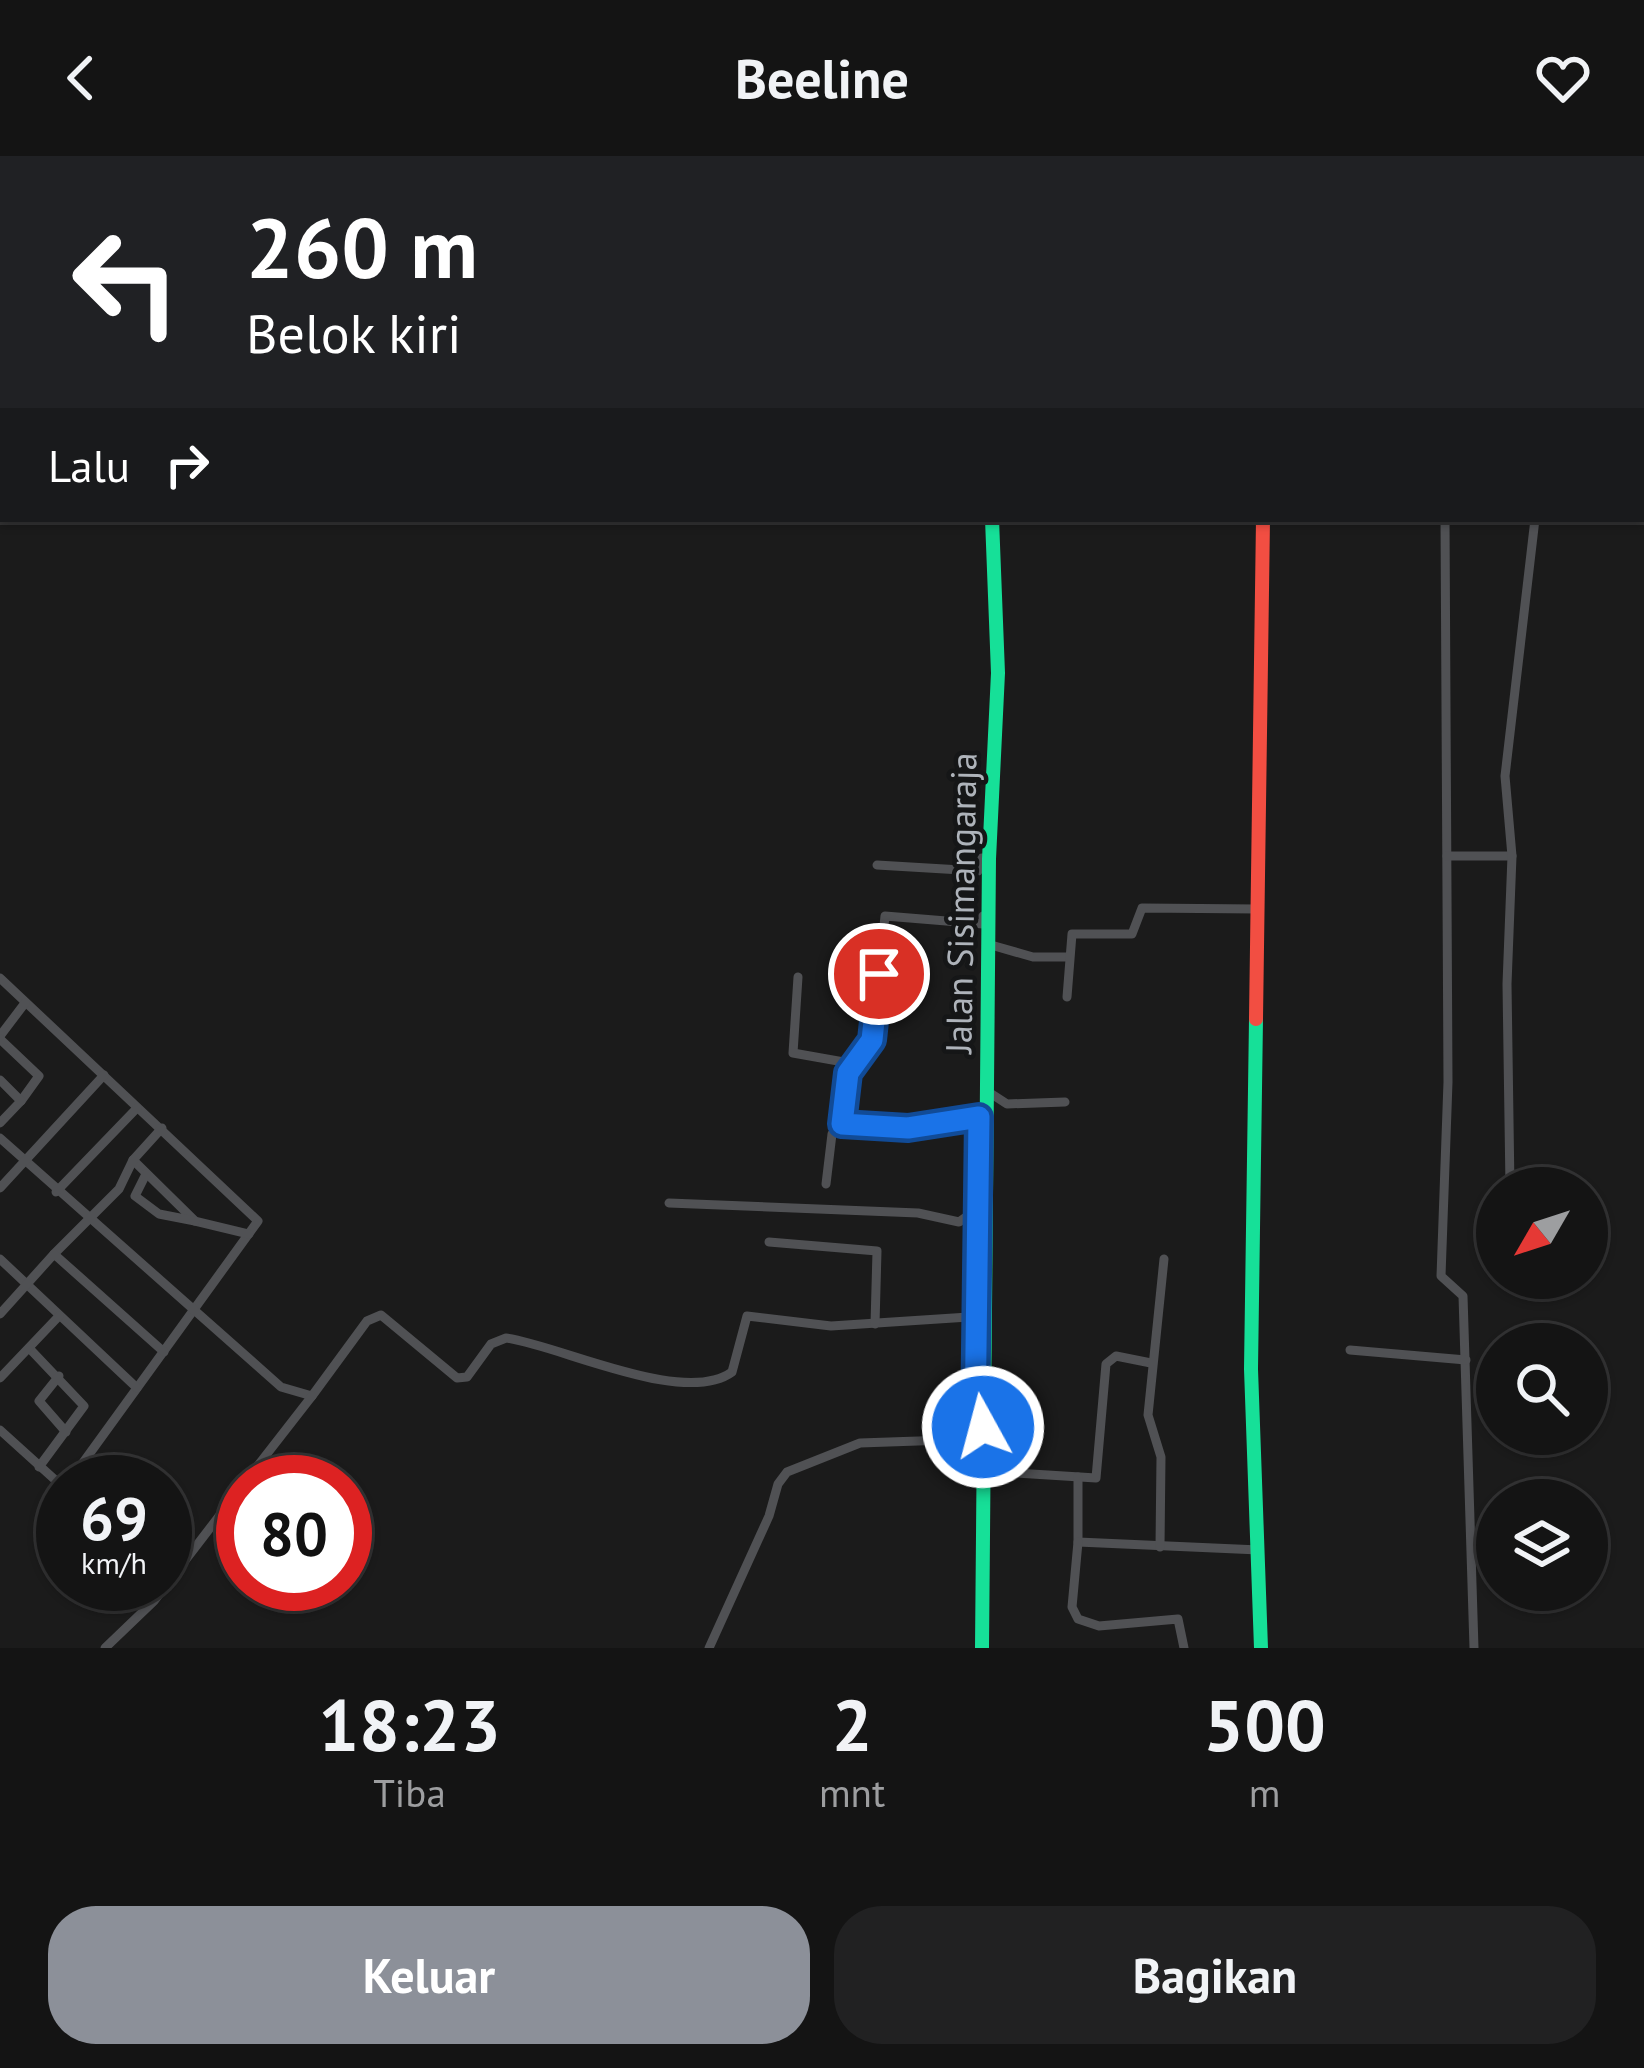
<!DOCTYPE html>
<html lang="id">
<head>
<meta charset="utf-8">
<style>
	body { margin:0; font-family:"PT Sans",sans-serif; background:#212122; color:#f1f3f6; height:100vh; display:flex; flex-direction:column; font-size:45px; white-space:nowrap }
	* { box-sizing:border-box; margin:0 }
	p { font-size:39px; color:#9d9ea0 }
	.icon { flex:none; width:66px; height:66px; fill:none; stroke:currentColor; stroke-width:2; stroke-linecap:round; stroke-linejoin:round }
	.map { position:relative; height:1492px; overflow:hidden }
	.panel { display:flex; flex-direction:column; background:#141414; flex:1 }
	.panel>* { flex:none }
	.banner { position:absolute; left:0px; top:0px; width:1644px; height:366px; box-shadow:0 3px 9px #0004,0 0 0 3px #333334; background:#202124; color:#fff; overflow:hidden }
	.needle { width:78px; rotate:231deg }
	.fabs { position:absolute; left:1476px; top:1011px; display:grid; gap:24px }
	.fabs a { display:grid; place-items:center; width:132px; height:132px; border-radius:50%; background:#141414; box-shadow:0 3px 9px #0004,0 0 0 3px #333334; font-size:60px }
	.speed { position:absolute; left:36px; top:1299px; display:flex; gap:24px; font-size:60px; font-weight:700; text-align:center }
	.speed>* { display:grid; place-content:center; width:156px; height:156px; border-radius:50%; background:#141414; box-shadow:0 3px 9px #0004,0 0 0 3px #333334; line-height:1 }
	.speed small { font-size:30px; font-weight:400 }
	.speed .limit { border:18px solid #d22; background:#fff; color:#111 }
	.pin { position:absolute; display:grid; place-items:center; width:102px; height:102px; color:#fff; margin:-51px; border:6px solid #fff; border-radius:50%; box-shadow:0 3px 12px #0007 }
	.me { position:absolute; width:132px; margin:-66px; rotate:353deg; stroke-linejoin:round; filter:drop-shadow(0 0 9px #0008) }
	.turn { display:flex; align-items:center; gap:42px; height:252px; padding:0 48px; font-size:54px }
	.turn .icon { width:156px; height:156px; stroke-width:2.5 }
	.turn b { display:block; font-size:84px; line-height:102px }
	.then { display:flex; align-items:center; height:114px; padding:0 48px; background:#0003; gap:24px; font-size:45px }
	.eta { display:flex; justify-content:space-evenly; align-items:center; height:204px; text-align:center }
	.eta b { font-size:72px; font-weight:700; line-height:84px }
	.cta { display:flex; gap:24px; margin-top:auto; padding:24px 48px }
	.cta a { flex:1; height:138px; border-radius:48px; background:#8c9099; color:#fff; font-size:48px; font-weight:700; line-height:138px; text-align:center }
	.cta a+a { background:#212122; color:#f1f3f6 }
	header { display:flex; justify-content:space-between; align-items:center; height:156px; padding:0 48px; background:#141414; font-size:54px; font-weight:700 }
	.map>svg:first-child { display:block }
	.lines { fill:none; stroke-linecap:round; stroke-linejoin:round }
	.street { stroke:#505154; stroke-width:9 }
	.fast { stroke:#16e098; stroke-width:14 }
	.jam { stroke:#f24e42; stroke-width:14 }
	.route-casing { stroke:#114b97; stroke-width:30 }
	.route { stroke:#1a73e8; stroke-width:21 }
	.labels { text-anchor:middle; stroke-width:9; stroke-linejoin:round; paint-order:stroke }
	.street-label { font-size:36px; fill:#aeb3ba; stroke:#151617 }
</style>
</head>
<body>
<header><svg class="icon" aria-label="back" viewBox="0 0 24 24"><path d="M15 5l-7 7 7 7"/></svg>Beeline<svg class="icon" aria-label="heart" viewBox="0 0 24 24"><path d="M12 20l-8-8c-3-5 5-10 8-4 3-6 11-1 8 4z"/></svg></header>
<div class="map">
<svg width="1644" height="1492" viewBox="0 0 1644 1492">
	<rect width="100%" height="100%" fill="#1b1b1b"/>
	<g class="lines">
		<g class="street">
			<path d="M 524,3 L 528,0"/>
			<path d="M 1445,363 L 1448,926 L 1441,1120 L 1463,1140 L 1474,1492"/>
			<path d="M 1447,700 L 1512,700"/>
			<path d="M 877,709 L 978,715 L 982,702 L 989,703"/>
			<path d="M 991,789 L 1033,801 L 1067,801"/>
			<path d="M 798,821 L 793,897 L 855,908 L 872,884 L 885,760 L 983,768 L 983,760"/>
			<path d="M 0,822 L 258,1065 L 69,1326"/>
			<path d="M 1067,841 L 1072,778 L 1132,778 L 1142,752 L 1257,753"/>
			<path d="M 0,880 L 25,847"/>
			<path d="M 0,883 L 39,920 L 21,945"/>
			<path d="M 0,924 L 21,945 L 0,967"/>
			<path d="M 987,935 L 1007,948 L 1065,946"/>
			<path d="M 842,968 L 843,935 L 855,908"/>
			<path d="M 0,982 L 281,1231 L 312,1240 L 367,1165 L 381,1159 L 457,1222 L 467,1221 L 491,1188 L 506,1182 C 559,1189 684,1251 732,1216 L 747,1160 L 831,1170 L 984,1160"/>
			<path d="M 133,1004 L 195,1065 L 249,1078"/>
			<path d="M 146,1018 L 135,1040 L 159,1058 L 195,1065"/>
			<path d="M 826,1028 L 832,978 L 842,968 L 908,972 L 987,963"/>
			<path d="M 0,1032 L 104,919"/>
			<path d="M 1510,1032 L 1507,828 L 1512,700 L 1505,620 L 1535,363"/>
			<path d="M 56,1036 L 137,952"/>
			<path d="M 669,1047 L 918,1057 L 959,1066 L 976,1054 L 986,1055"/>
			<path d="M 769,1086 L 877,1095 L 875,1168"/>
			<path d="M 54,1098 L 119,1033 L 133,1004 L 162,972"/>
			<path d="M 0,1103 L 137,1232"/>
			<path d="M 0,1158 L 54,1098 L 164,1196"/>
			<path d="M 29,1192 L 84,1250 L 39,1311"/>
			<path d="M 1350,1194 L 1466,1204"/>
			<path d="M 59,1220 L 39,1245 L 66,1276"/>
			<path d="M 0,1222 L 59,1160"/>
			<path d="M 0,1274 L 63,1331"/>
			<path d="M 984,1315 L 1096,1322 L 1106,1208 L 1116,1200 L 1151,1207"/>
			<path d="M 1078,1321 L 1078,1386 L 1259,1394"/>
			<path d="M 245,1326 L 312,1240"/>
			<path d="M 1078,1386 L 1072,1451 L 1078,1463 L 1099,1470 L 1178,1463 L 1184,1492"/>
			<path d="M 1160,1391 L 1161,1301 L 1148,1259 L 1164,1103"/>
			<path d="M 105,1492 L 154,1445 L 243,1329"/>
			<path d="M 709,1492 L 769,1360 L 778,1328 L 787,1316 L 860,1287 L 976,1283"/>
		</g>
		<g class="fast">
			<path d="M 1341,3 L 1343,0"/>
			<path d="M 1256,863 L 1251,1213 L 1261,1492"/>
			<path d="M 982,1492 L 989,703 L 998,517 L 992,363"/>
		</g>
		<g class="jam">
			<path d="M 1036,0 L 1036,3"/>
			<path d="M 1048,0 L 1048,3"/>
			<path d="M 1641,63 L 1644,63"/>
			<path d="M 1256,863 L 1263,363"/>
		</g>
	</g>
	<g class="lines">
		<g class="route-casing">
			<path id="route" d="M 879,818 L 872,884 L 848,917 L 842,968 L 908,972 L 979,961 L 975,1270 L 983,1271"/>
		</g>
		<use href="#route" class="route"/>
	</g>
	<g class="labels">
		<g class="street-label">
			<text transform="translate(961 747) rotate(-89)" y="13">Jalan Sisimangaraja</text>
		</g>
	</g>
</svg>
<div class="fabs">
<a><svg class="needle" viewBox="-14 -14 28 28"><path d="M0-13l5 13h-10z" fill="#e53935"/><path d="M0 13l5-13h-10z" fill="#9d9ea0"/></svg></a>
<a><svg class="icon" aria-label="search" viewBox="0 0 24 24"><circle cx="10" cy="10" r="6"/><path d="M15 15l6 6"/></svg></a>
<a><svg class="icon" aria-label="layers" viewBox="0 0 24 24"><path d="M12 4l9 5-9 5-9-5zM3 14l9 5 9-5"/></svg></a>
</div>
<div class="speed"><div>69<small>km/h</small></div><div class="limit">80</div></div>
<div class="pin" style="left:879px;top:818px;background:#d93025"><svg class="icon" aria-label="arrive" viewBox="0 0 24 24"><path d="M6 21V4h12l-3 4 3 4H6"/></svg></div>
<svg class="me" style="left:983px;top:1271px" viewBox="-20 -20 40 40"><circle r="17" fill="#1a73e8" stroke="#fff" stroke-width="3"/><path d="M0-11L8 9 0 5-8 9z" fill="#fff"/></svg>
<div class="banner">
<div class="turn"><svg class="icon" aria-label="left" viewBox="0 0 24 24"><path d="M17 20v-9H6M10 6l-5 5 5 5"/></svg><div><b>260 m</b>Belok kiri</div></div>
<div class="then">Lalu<svg class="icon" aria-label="right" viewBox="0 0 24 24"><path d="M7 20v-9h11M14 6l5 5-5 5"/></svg></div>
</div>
</div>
<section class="panel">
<div class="eta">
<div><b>18:23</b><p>Tiba</p></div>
<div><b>2</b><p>mnt</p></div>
<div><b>500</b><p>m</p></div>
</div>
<div class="cta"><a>Keluar</a><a>Bagikan</a></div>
</section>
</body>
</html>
